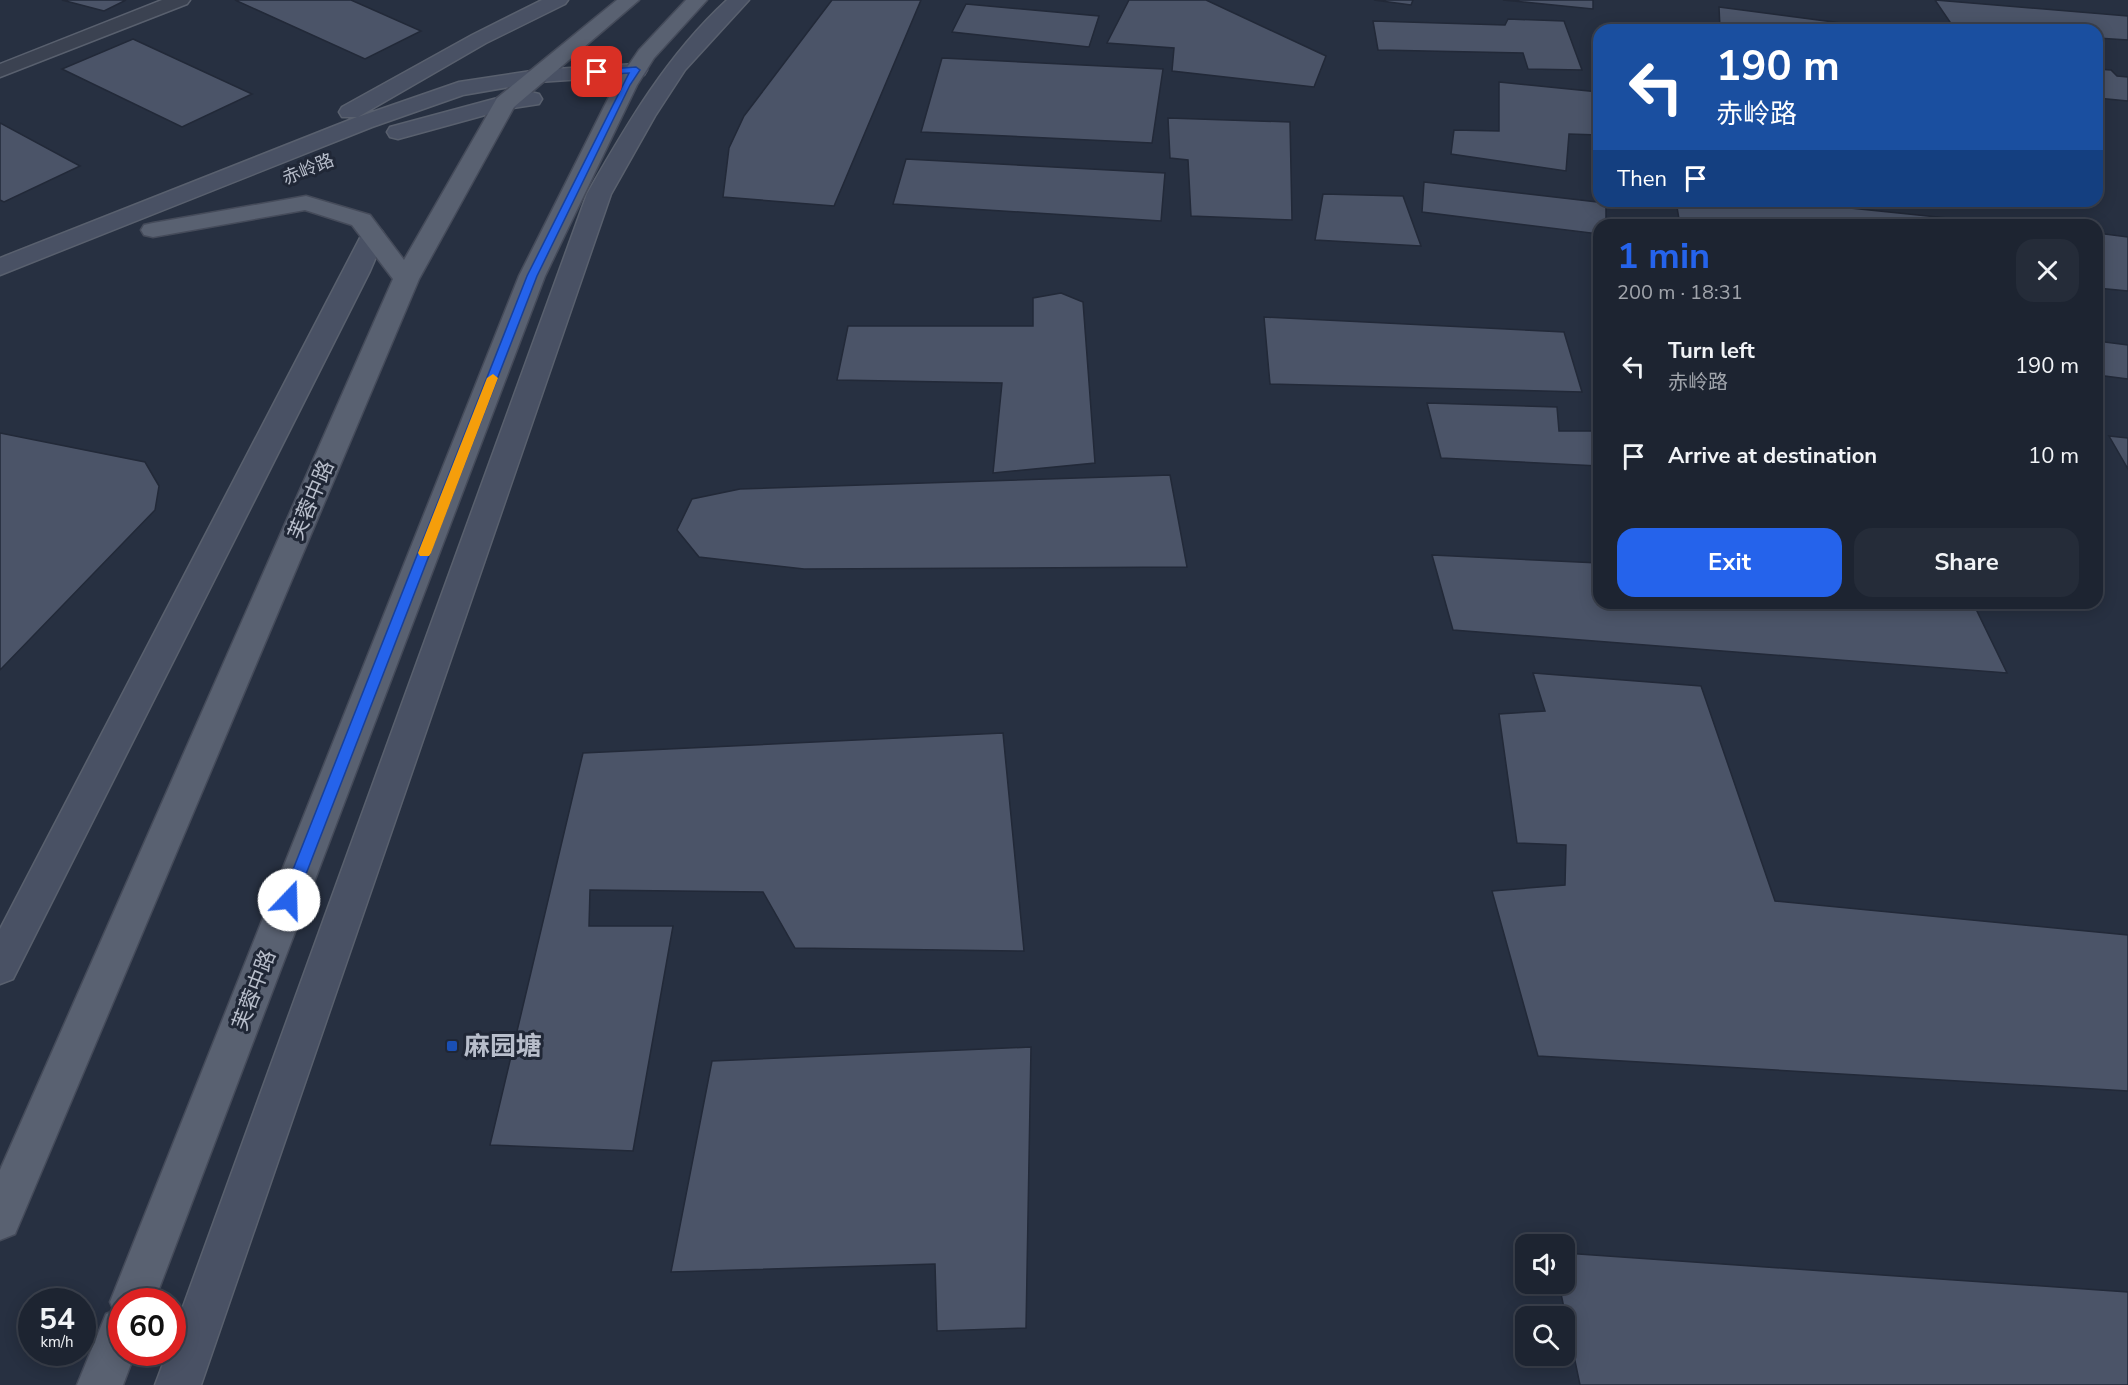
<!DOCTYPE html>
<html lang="en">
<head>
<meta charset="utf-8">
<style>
	body { margin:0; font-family:"Nunito Sans","Noto Sans SC",sans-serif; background:#252c39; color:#f1f3f6; height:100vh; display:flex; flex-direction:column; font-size:22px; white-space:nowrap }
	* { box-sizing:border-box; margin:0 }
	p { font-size:20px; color:#a0a4ab }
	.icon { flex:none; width:33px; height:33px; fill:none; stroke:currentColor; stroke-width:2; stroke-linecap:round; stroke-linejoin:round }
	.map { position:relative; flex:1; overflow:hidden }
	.details { position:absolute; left:1593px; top:219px; width:510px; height:390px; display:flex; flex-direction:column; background:#1d2431; border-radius:18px; box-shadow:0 3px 15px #0003,0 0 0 2px #3b414d }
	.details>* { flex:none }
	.hud { position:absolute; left:1593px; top:24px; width:510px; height:183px; border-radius:18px; box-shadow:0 3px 15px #0003,0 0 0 2px #3b414d; background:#1a4fa0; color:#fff; overflow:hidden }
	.buttons { position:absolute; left:1515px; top:1234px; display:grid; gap:12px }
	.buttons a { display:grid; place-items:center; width:60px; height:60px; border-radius:12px; background:#1d2431; box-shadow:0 3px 15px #0003,0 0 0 2px #3b414d; font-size:30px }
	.speed { position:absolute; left:18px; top:1288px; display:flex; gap:12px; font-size:30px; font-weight:700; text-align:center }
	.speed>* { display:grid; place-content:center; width:78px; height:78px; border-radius:50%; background:#1d2431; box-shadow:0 3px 15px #0003,0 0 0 2px #3b414d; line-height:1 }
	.speed small { font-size:15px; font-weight:400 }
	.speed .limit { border:9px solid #d22; background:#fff; color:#111 }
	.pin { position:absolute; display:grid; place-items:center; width:51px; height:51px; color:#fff; margin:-26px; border-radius:12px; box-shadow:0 3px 9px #0006 }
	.me { position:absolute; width:66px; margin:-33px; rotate:21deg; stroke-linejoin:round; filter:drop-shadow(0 0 4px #0008) }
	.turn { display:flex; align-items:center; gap:21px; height:126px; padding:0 24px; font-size:27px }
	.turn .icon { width:78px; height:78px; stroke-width:2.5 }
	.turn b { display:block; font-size:42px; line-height:51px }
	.then { display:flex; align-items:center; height:57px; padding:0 24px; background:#0003; gap:12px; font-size:22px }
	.round { display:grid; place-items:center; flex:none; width:63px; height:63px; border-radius:18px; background:#252c39 }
	.summary { display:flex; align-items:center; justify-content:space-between; height:102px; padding:0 24px }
	h1 { font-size:36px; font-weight:700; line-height:45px; color:#2563eb }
	.action { display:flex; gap:12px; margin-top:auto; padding:12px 24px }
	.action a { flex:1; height:69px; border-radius:18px; background:#2563eb; color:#fff; font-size:24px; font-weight:700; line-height:69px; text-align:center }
	.action a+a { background:#252c39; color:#f1f3f6 }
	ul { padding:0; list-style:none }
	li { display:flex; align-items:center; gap:18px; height:90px; padding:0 24px }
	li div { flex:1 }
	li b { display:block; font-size:22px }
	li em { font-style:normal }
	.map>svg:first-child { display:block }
	.building { fill:#4b5468; stroke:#222938; stroke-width:1.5 }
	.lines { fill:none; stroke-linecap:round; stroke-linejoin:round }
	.street-casing { stroke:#59606e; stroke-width:3 }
	.secondary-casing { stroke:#59606e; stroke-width:3 }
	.primary-casing { stroke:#454b5a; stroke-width:3 }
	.street { fill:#3b4251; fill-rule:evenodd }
	.secondary { fill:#495164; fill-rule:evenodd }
	.primary { fill:#596171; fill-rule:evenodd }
	.route { fill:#2563eb; stroke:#184099; stroke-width:1.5 }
	.slow { fill:#f59e0b }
	.transit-dot { fill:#1a4fb4; stroke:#202736; stroke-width:2 }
	.labels { text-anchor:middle; stroke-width:6; stroke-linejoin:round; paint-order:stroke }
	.far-street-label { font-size:18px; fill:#b8becb; stroke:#202736 }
	.street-label { font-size:21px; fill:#b8becb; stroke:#202736 }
	.near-poi-label { font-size:26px; font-weight:bold; fill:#b8becb; stroke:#202736; text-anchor:start }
</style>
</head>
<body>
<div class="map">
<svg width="2128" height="1385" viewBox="0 0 2128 1385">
	<rect width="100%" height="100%" fill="#273041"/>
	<g class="building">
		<path d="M 62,0 L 126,0 L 104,11 Z"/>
		<path d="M 235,0 L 351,0 L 421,31 L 365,59 Z"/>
		<path d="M 832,0 L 921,0 L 834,206 L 723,197 L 729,148 L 744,116 Z"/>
		<path d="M 1129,0 L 1206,0 L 1326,56 L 1314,87 L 1172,71 L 1174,48 L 1107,43 Z"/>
		<path d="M 1374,0 L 1413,0 L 1411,5 Z"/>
		<path d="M 1503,0 L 1593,0 L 1593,9 Z"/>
		<path d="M 1935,0 L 2128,16 L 2128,40 L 2097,38 L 2097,30 L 2006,30 L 1952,25 Z"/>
		<path d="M 966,4 L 1099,16 L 1089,47 L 952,32 Z"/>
		<path d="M 1719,7 L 1841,23 L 1840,30 L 1731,30 L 1720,28 Z"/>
		<path d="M 1508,19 L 1564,21 L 1582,70 L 1528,69 L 1523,53 L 1378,50 L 1373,21 L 1505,25 Z"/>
		<path d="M 133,39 L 252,94 L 182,127 L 62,69 Z"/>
		<path d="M 942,58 L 1163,69 L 1152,143 L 921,132 Z"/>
		<path d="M 2097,69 L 2111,70 L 2117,76 L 2128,77 L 2128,101 L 2097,98 Z"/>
		<path d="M 1499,82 L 1599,92 L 1599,135 L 1569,134 L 1566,171 L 1451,154 L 1454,130 L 1499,131 Z"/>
		<path d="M 1168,118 L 1290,122 L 1292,220 L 1191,216 L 1188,160 L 1170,158 Z"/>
		<path d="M 0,123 L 80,166 L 4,202 L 0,200 Z"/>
		<path d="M 906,159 L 1165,173 L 1161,221 L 893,204 Z"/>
		<path d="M 1424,182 L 1606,203 L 1606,225 L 1599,225 L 1599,234 L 1422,212 Z"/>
		<path d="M 1323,194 L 1403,196 L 1421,246 L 1315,240 Z"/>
		<path d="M 1676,201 L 1782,201 L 2015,225 L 1680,225 Z"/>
		<path d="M 2097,233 L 2128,237 L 2128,291 L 2097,288 Z"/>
		<path d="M 1061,293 L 1083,302 L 1095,463 L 993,473 L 1002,383 L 837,380 L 848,326 L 1033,326 L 1033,298 Z"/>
		<path d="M 1264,317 L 1564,332 L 1582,392 L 1270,384 Z"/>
		<path d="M 2097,341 L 2128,345 L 2128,379 L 2097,375 Z"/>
		<path d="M 1427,403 L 1557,407 L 1559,431 L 1599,431 L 1599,466 L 1441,458 Z"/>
		<path d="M 0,433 L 145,462 L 159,486 L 155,510 L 0,670 Z"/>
		<path d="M 2109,436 L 2128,438 L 2128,469 Z"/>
		<path d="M 1170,475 L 1187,567 L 804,569 L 699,557 L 677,530 L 692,499 L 740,489 Z"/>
		<path d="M 1432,555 L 1599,563 L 1599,603 L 1973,603 L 2007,673 L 1453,630 Z"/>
		<path d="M 1533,673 L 1701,686 L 1775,901 L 2128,935 L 2128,1091 L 1538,1056 L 1492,891 L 1565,885 L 1566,845 L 1517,843 L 1499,714 L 1545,711 Z"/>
		<path d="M 1003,733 L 1024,951 L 795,948 L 763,892 L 590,890 L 589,926 L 673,926 L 633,1151 L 490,1145 L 583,753 Z"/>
		<path d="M 1031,1047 L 1026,1328 L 937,1331 L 935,1264 L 671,1272 L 712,1061 Z"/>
		<path d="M 1564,1253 L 2128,1292 L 2128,1385 L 1580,1385 L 1559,1284 L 1564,1284 Z"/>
	</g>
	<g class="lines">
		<g class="street-casing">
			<path id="street" d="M 162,0 L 190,0 L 187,4 L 0,77 L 0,64 Z"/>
		</g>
		<g class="secondary-casing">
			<g id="secondary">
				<path d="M 542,0 L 568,0 L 565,4 L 486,43 L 358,117 L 459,82 L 538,70 L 636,64 L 644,65 L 647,70 L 644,75 L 538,82 L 463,95 L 372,127 L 0,275 L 0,258 L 357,117 L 342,117 L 339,112 L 342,107 L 472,35 Z"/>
				<path d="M 727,0 L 749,0 L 685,70 L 655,116 L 611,194 L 201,1385 L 155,1385 L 167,1353 L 172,1353 L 172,1337 L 587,194 C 627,124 667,55 727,0 Z"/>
				<path d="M 531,92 L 539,94 L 542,99 L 539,104 L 507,109 L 398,139 L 390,137 L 387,132 L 390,127 L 505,96 Z"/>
				<path d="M 373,229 L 382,231 L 385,236 L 370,271 L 13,979 L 0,984 L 0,929 L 361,236 L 364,231 Z"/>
			</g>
		</g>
		<g class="primary-casing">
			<g id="primary">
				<path d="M 617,0 L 639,0 L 514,107 L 419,279 L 15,1234 L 0,1240 L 0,1170 L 393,279 L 352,225 L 305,210 L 153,237 L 144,235 L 141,230 L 144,225 L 153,223 L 306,196 L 370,215 L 404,260 L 497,98 Z"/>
				<path d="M 686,0 L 707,0 L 654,58 L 637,85 L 545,276 L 154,1302 L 122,1302 L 122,1353 L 135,1353 L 123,1385 L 77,1385 L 106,1314 L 114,1311 L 110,1302 L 519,276 L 615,85 L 639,50 Z"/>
			</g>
		</g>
		<use href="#street" class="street"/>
		<use href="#secondary" class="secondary"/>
		<use href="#primary" class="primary"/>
	</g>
	<path class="route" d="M 636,67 L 640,70 L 630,85 L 537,276 L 296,900 L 289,907 L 283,905 L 281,900 L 527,276 L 629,73 L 597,75 L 592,72 L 597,70 Z"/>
	<path class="slow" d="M 493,374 L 498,378 L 431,553 L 429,556 L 420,556 L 418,553 L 487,378 Z"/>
	<rect class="transit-dot" x="446" y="1040" width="12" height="12" rx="3"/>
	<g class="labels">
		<g class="far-street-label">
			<text transform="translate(308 169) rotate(-22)" y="6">赤岭路</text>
		</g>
		<g class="street-label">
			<text transform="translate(311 500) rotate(-67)" y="7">芙蓉中路</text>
			<text transform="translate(254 990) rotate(-69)" y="7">芙蓉中路</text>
		</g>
		<g class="near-poi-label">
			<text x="464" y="1055">麻园塘</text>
		</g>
	</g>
</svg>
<div class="buttons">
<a><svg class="icon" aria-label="sound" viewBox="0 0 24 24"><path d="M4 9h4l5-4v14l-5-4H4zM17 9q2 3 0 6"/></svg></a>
<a><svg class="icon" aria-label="search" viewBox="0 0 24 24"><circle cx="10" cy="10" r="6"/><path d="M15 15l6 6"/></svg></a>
</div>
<div class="speed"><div>54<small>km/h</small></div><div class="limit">60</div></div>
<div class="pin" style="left:597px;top:72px;background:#d93025"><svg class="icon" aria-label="arrive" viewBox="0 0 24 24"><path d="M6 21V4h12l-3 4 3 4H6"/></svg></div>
<svg class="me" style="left:289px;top:900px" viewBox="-20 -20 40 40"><circle r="19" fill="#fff"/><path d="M0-13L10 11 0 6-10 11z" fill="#2563eb"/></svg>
<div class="hud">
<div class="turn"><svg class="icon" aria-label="left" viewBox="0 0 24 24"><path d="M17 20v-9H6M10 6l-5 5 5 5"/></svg><div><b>190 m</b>赤岭路</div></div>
<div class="then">Then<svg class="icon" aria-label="arrive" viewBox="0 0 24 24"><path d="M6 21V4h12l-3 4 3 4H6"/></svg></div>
</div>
<section class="details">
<div class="summary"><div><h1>1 min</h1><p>200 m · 18:31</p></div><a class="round"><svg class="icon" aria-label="close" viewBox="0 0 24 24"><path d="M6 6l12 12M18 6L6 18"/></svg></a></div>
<ul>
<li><svg class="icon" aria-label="left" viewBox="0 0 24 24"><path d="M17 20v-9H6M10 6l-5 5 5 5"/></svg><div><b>Turn left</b><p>赤岭路</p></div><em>190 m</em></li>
<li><svg class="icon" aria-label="arrive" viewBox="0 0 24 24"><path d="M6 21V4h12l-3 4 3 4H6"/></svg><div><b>Arrive at destination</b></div><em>10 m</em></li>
</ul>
<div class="action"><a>Exit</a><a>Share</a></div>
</section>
</div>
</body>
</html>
